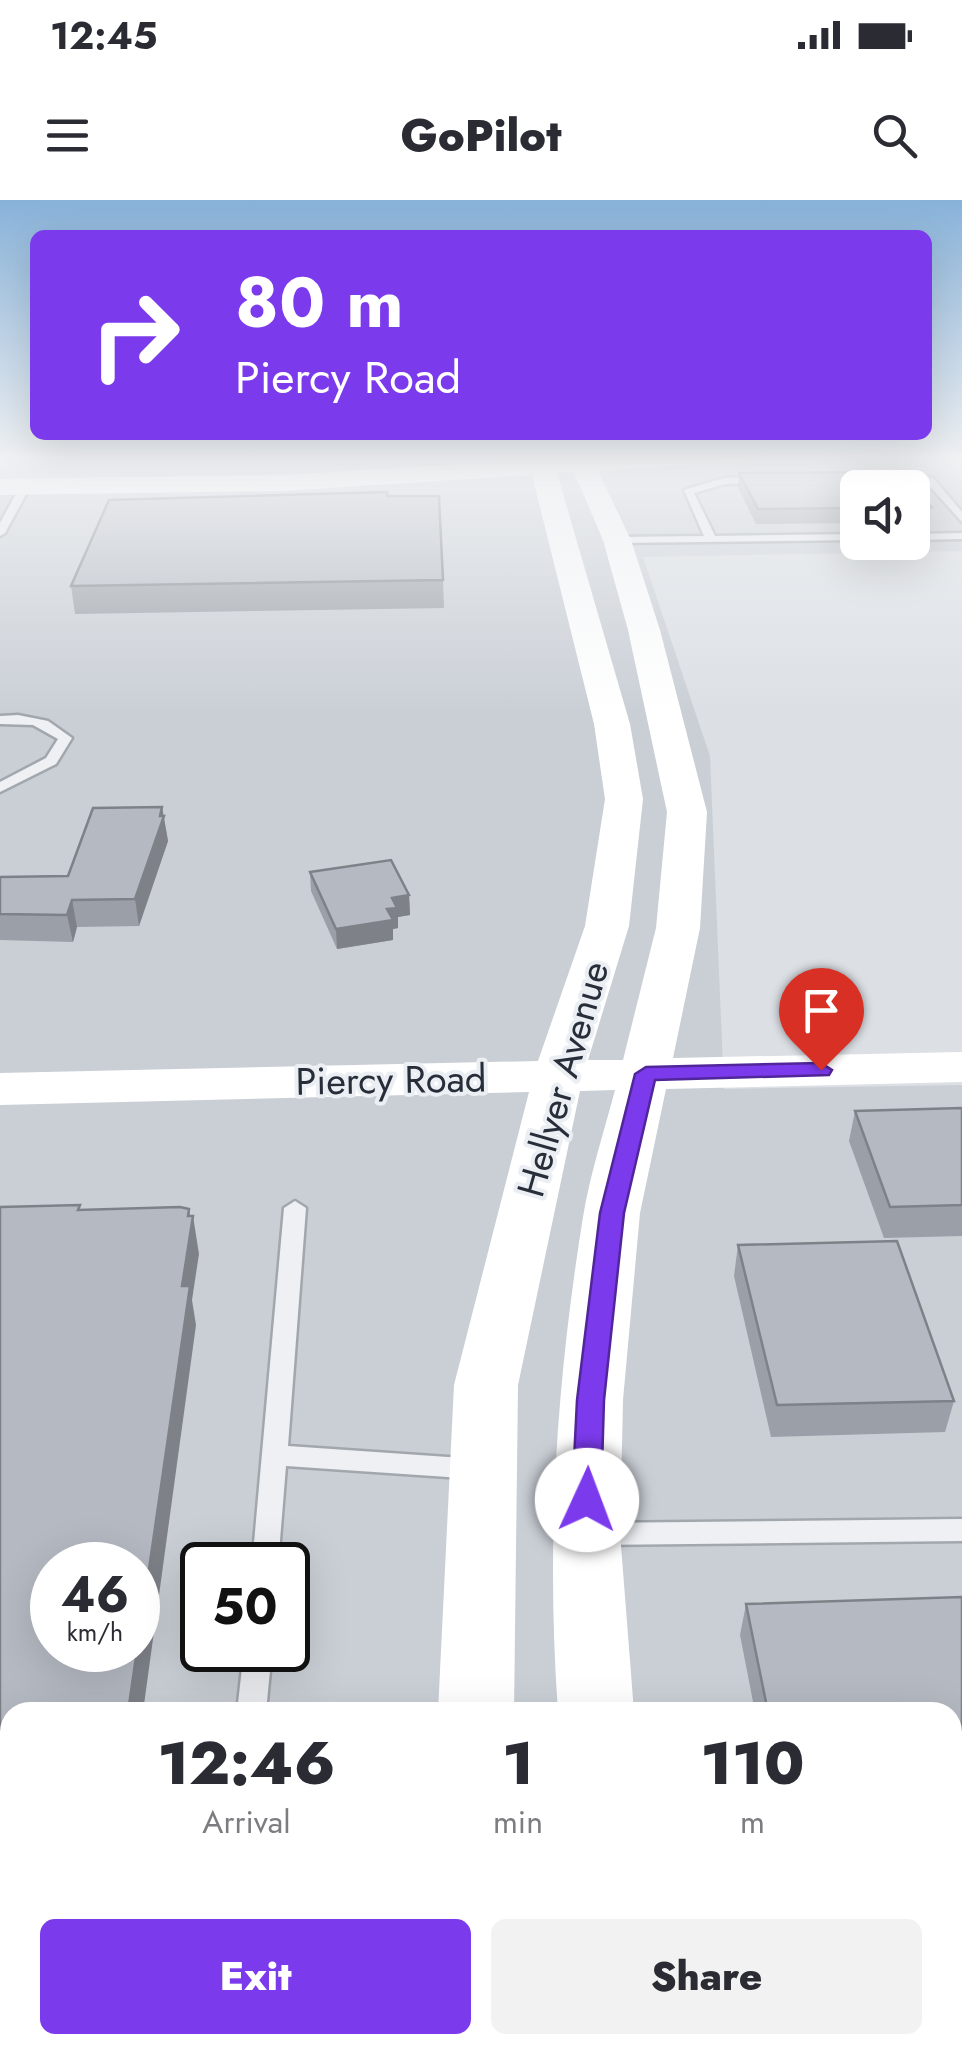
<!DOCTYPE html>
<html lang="en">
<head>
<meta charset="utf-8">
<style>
	body { margin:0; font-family:Jost,sans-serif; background:#f2f2f3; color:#2b2b33; height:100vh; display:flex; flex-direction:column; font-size:38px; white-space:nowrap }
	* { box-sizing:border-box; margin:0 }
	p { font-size:32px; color:#7c7c81 }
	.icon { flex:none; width:55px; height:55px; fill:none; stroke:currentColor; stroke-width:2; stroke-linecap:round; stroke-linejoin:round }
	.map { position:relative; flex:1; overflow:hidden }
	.details { position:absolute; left:0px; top:1502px; width:962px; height:352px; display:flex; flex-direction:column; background:#fff; border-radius:30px 30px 0 0; box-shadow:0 10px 40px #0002 }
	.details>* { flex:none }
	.banner { position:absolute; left:30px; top:30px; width:902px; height:210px; border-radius:15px; box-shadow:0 10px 40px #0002; background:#7c3aed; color:#fff; overflow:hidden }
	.buttons { position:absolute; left:840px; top:270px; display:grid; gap:20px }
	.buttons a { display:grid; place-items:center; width:90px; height:90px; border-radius:15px; background:#fff; box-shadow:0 10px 40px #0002; font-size:50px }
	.speed { position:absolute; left:30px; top:1342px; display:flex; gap:20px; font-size:50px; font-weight:700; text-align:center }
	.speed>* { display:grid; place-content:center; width:130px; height:130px; border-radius:50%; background:#fff; box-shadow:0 10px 40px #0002; line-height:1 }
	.speed small { font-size:25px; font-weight:400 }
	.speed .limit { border:5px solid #111; border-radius:15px; background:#fff; color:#111 }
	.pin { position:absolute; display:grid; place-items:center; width:85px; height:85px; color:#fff; margin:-102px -42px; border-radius:50% 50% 50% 0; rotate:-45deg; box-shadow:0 0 10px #0007 }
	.pin .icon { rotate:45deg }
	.me { position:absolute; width:110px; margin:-55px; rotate:2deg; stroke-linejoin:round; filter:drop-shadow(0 0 8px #0008) }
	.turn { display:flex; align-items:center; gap:35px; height:210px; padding:0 40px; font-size:45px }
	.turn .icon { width:130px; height:130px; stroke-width:2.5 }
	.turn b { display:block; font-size:70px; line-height:85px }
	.eta { display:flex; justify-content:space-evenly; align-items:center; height:170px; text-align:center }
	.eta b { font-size:60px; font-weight:800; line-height:70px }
	.primary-button { display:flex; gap:20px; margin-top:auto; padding:20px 40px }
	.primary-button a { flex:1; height:115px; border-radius:15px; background:#7c3aed; color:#fff; font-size:40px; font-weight:800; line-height:115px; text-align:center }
	.primary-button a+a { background:#f2f2f3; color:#2b2b33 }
	.status { display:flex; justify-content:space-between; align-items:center; height:70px; padding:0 50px; background:#fff; direction:ltr }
	.status svg { height:28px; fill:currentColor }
	header { display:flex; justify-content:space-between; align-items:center; height:130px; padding:0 40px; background:#fff; font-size:45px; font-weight:800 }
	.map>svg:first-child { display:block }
	.built { fill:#cacfd6; fill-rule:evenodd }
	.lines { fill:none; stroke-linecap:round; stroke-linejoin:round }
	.lane-casing { stroke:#a2a7ae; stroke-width:5 }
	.lane { fill:#eef0f4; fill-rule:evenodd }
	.secondary { fill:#fff; fill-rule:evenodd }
	.wall { fill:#9b9fa7 }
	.shaded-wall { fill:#7e8288 }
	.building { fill:#b4b9c2; stroke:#7e8288; stroke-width:2.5 }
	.route { fill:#7c3aed; stroke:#51269a; stroke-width:2.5 }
	.labels { text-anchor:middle; stroke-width:8; stroke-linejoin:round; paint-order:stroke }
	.street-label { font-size:38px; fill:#272e3a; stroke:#ebeff3 }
</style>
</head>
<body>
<div class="status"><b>12:45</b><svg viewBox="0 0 49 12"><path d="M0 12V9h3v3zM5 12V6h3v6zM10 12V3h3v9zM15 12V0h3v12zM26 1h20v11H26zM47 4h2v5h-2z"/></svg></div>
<header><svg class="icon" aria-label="menu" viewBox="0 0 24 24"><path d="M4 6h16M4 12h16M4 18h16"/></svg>GoPilot<svg class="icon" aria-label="search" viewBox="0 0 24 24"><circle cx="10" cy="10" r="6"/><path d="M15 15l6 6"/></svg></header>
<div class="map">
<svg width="962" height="1853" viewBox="0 0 962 1853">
	<rect width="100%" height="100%" fill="#dce0e5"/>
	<path class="built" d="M 0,254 L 943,254 L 962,276 L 962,351 L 643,357 L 710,556 L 724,889 L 962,885 L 962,1853 L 0,1853 ZM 858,288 L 912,288 L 912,342 L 858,342 ZM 52,1365 L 138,1365 L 138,1450 L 52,1450 ZM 202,1365 L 288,1365 L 288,1450 L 202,1450 ZM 10,1512 L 952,1512 L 952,1845 L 10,1845 Z"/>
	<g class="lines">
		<g class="lane-casing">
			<g id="lane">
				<path d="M 762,277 L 765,282 L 725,284 L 694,293 L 715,336 L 858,334 L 858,340 L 617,343 L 612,340 L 617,337 L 704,336 L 684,290 L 724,278 Z"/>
				<path d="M 881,277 L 932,277 L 962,312 L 962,322 L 926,282 L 878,282 Z"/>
				<path d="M 21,285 L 30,287 L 5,333 L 0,336 L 0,323 Z"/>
				<path d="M 962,333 L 962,339 L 912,340 L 912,334 Z"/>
				<path d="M 18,515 L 48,521 L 72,538 L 56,564 L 0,592 L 0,582 L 46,558 L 58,539 L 33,525 L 0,524 L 0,516 Z"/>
				<path d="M 295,1001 L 306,1008 L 288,1246 L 477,1259 L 486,1262 L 490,1269 L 486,1276 L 477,1279 L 286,1266 L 278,1365 L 252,1365 L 284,1008 Z"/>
				<path d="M 962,1319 L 962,1341 L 592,1345 L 583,1342 L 579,1334 L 583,1326 L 592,1323 Z"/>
				<path d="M 244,1450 L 272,1450 L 266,1512 L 237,1512 Z"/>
				<path d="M 207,1845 L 241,1845 L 240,1853 L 206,1853 Z"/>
			</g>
		</g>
		<use href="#lane" class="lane"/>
		<g class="secondary">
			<path d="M 525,254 L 549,254 L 551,259 L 567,258 L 566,254 L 761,254 L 749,261 L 598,271 L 631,340 L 660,430 L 707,612 L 700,728 L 673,858 L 962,852 L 962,882 L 666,889 L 640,1013 L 623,1200 L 620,1333 L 634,1512 L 558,1512 C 546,1343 556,1185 583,1017 C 590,974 604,932 615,890 L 580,891 L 518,1185 L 514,1512 L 438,1512 L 454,1185 L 529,892 L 0,905 L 0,873 L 538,861 L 585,726 L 605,599 L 594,524 L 532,275 L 282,291 L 0,295 L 0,279 L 282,275 L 527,260 ZM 574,272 L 603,340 L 628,430 L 667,612 L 656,728 L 623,860 L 588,860 L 629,726 L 643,599 L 630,524 L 557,273 Z"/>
			<rect x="436" y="1845" width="90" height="8"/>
			<rect x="582" y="1845" width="90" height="8"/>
		</g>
	</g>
	<g class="wall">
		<rect x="930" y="254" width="32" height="3"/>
		<path d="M 901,272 L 931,307 L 928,322 L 912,322 L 912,288 L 858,288 L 858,323 L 756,324 L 738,288 L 739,273 Z"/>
		<path d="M 443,380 L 444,408 L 75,414 L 71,386 Z"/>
		<path d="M 162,607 L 168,641 L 139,726 L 77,727 L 73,742 L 0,740 L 0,677 L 68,676 Z"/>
		<path d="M 310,672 L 409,695 L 410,715 L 398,717 L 398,728 L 393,729 L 393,740 L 337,749 L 311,691 Z"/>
		<path d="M 962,908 L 962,1036 L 884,1038 L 849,941 L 855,911 Z"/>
		<path d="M 738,1045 L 954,1201 L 945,1232 L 771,1237 L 734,1076 Z"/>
		<path d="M 962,1397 L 962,1624 L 952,1624 L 952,1512 L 755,1512 L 740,1435 L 746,1404 Z"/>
		<path d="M 819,1845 L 952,1845 L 962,1853 L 820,1853 Z"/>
	</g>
	<g class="shaded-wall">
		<path d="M 162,607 L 168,641 L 139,726 L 135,699 Z"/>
		<path d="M 409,695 L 410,715 L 398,717 L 398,728 L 393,729 L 393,740 L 337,749 L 336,729 L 387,709 L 392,698 Z"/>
		<path d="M 72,700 L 77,727 L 73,742 L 67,715 Z"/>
		<path d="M 189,1009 L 191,1024 L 193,1016 L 199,1054 L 192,1100 L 196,1125 L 143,1512 L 128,1512 L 182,1086 Z"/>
		<path d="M 79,1845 L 97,1845 L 96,1853 L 78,1853 Z"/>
	</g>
	<g class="building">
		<path d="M 901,272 L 931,307 L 912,307 L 912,288 L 858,288 L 858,308 L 758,309 L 739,273 Z"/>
		<path d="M 387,292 L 387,296 L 439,296 L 443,380 L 71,386 L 109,300 Z"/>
		<path d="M 162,607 L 160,616 L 164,616 L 135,699 L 72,700 L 67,715 L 0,714 L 0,677 L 68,676 L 93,608 Z"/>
		<path d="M 391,660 L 409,695 L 392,698 L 397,708 L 387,709 L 393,720 L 336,729 L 310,672 Z"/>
		<path d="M 962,908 L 962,1005 L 890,1007 L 855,911 Z"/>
		<path d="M 80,1005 L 78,1010 L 180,1007 L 189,1009 L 188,1016 L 193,1016 L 182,1086 L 190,1086 L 138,1445 L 138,1365 L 52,1365 L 52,1450 L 137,1450 L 128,1512 L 10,1512 L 10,1845 L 79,1845 L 78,1853 L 0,1853 L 0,1007 Z"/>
		<path d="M 897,1041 L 954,1201 L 777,1205 L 738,1045 Z"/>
		<path d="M 962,1397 L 962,1594 L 952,1595 L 952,1512 L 768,1512 L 746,1404 Z"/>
		<path d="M 952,1665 L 962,1665 L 962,1853 L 835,1853 L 833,1845 L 952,1845 Z"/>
	</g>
	<linearGradient id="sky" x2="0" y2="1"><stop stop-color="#88b2d9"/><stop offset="0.5" stop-color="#eff1f3"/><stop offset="1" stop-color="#eff1f3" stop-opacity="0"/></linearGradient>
	<rect width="962" height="513" fill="url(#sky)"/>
	<path class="route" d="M 821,863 L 832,870 L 829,875 L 655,880 L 624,1013 L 604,1200 L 601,1300 L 597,1308 L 587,1312 L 576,1308 L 572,1300 L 577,1200 L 600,1013 L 635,874 L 646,867 Z"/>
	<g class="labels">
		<g class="street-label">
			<text transform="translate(563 879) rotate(-74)" y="13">Hellyer Avenue</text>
			<text transform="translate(391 880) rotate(-1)" y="13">Piercy Road</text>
		</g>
	</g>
</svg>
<div class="buttons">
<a><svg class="icon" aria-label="sound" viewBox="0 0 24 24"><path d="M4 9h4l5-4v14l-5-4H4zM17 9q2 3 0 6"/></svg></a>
</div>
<div class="speed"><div>46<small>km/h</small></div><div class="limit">50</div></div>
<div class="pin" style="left:821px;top:870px;background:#d93025"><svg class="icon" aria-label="arrive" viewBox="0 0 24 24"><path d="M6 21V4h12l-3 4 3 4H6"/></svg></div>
<svg class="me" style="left:587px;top:1300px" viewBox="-20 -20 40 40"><circle r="19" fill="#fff"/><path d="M0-13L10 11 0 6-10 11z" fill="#7c3aed"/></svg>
<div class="banner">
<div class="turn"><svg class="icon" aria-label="right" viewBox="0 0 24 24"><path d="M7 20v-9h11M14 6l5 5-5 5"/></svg><div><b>80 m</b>Piercy Road</div></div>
</div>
<section class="details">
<div class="eta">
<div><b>12:46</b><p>Arrival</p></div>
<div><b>1</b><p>min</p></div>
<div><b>110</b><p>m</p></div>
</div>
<div class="primary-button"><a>Exit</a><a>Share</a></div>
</section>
</div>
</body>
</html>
